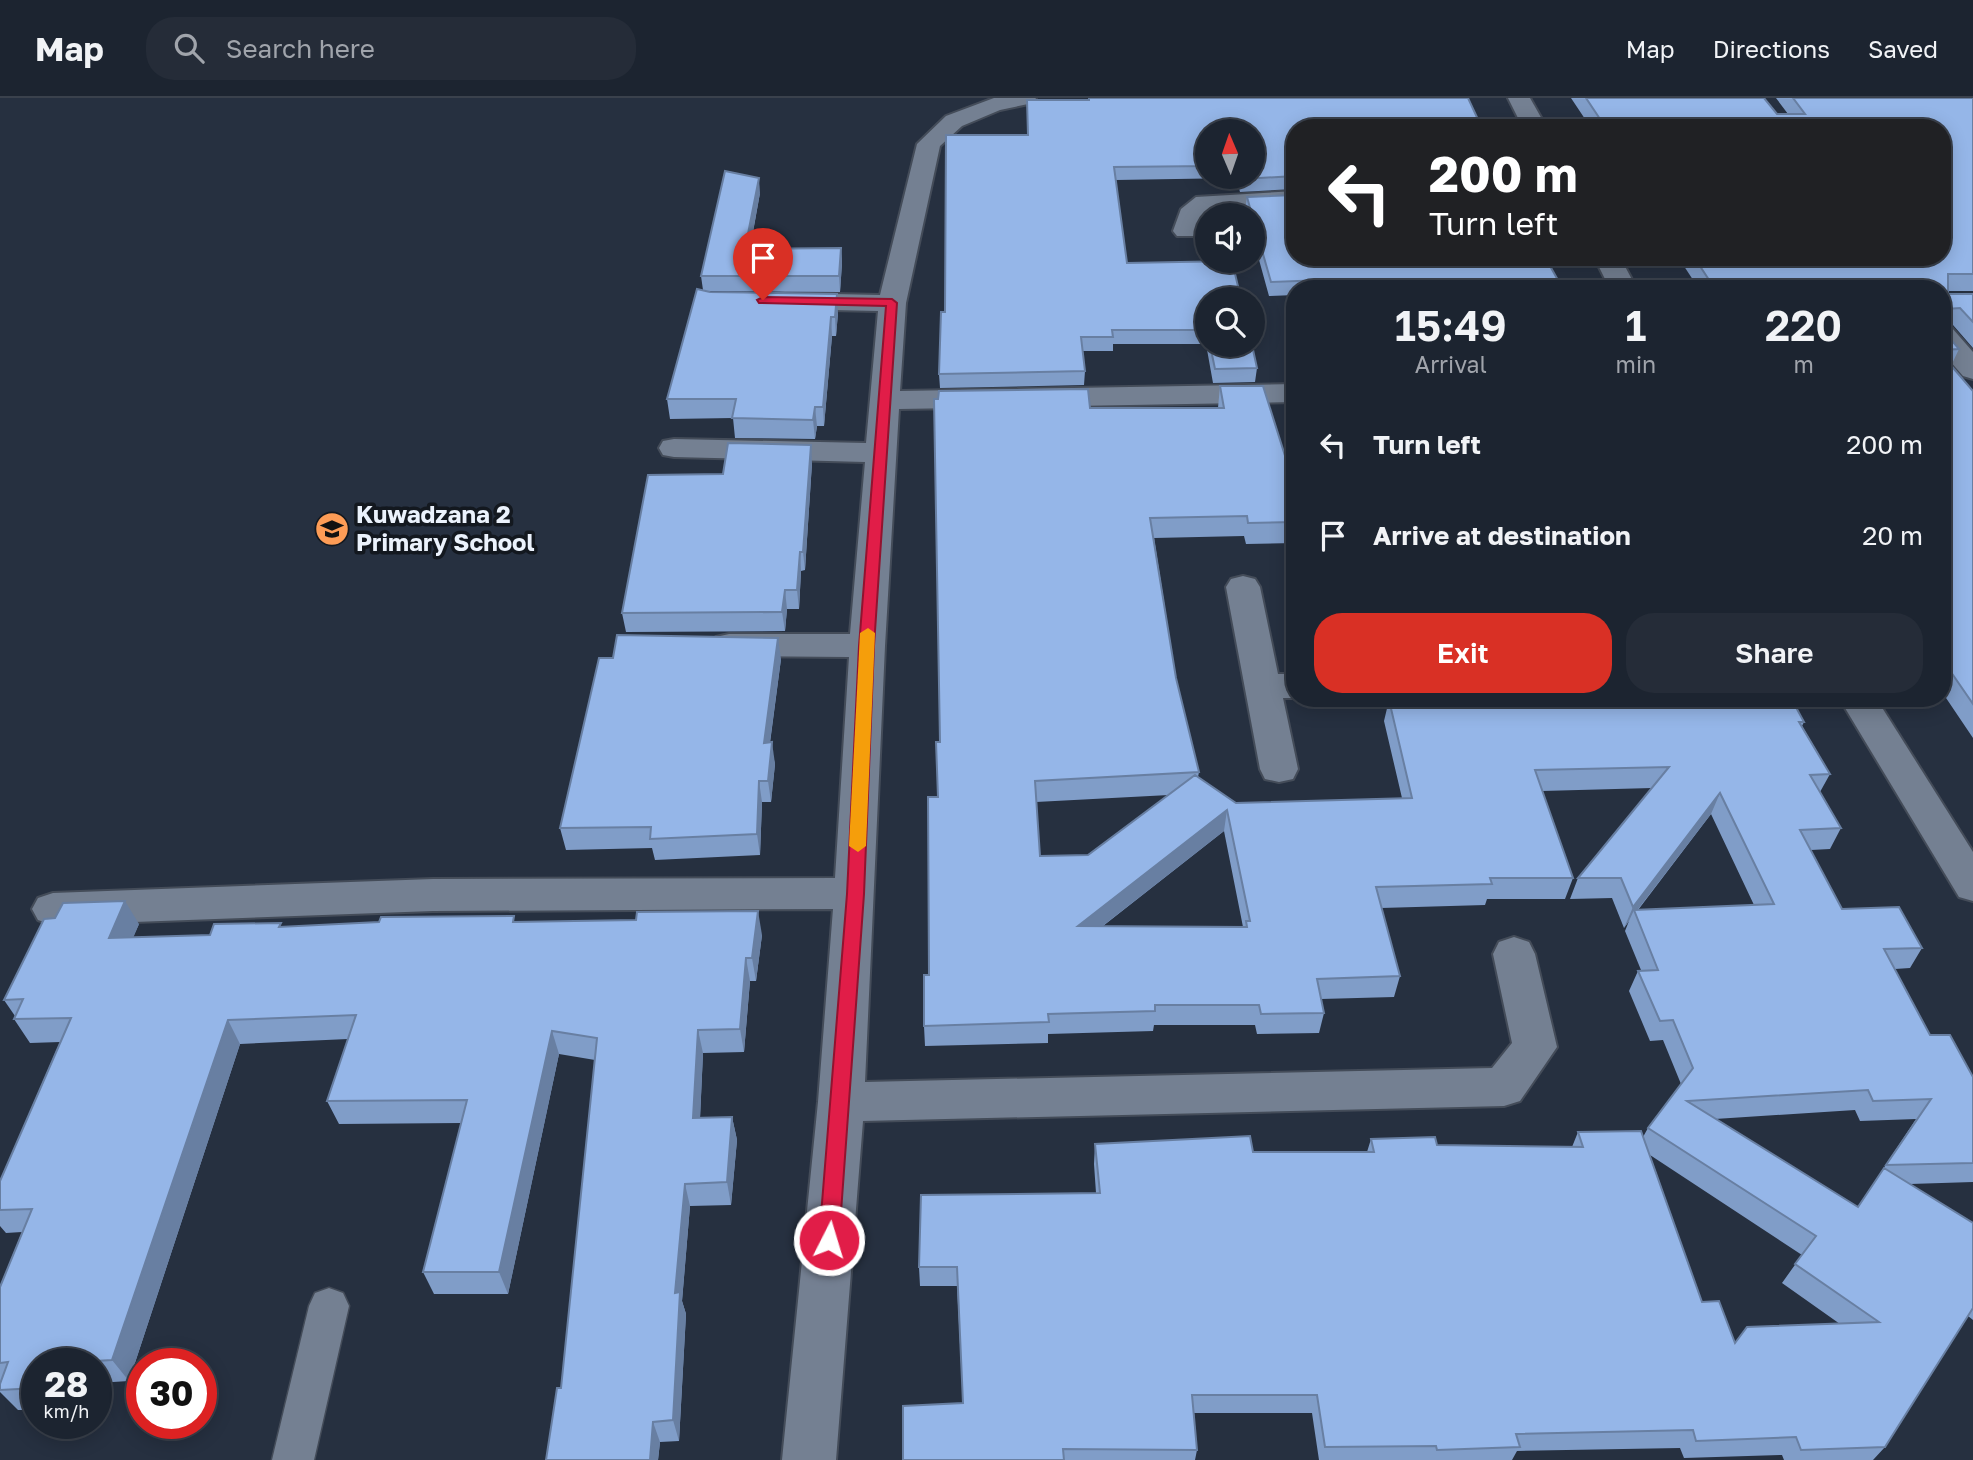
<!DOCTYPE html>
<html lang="en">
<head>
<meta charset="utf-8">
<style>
	body { margin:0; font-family:"Golos Text",sans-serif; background:#252c38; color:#f1f3f6; height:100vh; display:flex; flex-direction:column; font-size:26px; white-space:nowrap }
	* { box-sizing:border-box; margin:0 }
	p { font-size:23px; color:#a0a4ab }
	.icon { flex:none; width:38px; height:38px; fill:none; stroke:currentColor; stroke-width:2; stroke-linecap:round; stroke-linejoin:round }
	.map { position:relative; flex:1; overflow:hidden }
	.drawer { position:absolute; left:1286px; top:182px; width:665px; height:427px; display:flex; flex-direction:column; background:#1c2430; border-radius:28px; box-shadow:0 4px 18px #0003,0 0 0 2px #3a414c }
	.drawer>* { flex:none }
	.banner { position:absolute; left:1286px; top:21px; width:665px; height:147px; border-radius:28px; box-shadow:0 4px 18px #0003,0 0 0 2px #3a414c; background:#202124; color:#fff; overflow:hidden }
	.needle { width:46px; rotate:358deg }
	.buttons { position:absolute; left:1195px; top:21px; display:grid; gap:14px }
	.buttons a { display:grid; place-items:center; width:70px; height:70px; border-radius:50%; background:#1c2430; box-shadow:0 4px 18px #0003,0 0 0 2px #3a414c; font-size:35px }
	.speed { position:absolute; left:21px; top:1250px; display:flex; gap:14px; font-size:35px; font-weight:700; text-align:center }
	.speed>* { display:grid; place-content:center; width:91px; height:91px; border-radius:50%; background:#1c2430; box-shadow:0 4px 18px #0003,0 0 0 2px #3a414c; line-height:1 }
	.speed small { font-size:18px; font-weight:400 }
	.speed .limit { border:10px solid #d22; background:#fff; color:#111 }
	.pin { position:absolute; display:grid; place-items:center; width:60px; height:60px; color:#fff; margin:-72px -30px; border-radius:50% 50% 50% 0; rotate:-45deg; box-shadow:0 0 7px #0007 }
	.pin .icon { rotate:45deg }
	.me { position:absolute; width:77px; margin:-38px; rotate:5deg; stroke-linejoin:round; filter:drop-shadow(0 0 5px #0008) }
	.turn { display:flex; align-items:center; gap:24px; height:147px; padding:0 28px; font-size:32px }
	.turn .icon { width:91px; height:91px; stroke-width:2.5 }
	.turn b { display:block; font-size:49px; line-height:60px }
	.eta { display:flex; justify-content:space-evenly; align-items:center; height:119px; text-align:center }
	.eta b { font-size:42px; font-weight:600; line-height:49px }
	.action { display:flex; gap:14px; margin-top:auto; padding:14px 28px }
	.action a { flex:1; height:80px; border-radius:28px; background:#d93025; color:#fff; font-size:28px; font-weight:600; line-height:80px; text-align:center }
	.action a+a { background:#252c38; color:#f1f3f6 }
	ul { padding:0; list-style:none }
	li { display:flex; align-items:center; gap:21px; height:91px; padding:0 28px }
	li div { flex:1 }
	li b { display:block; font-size:26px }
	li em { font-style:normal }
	header { display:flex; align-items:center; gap:42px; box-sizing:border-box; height:98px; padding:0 35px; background:#1c2430; border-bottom:2px solid #3a414c }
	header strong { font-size:33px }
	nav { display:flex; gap:38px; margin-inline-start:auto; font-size:24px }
	.search { width:490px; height:63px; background:#252c38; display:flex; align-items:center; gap:18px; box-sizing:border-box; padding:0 24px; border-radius:28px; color:#a0a4ab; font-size:26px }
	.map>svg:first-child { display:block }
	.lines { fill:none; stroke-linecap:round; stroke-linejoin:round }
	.lane-casing { stroke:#444c59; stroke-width:3 }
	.street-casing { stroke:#444c59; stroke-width:4 }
	.lane { fill:#748092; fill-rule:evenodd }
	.street { fill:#748092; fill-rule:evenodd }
	.wall { fill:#809dc8; fill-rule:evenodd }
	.shaded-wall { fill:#687fa2 }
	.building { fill:#95b6e8; stroke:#687fa2; stroke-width:2; fill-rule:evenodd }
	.route { fill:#e11d48; stroke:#92132f; stroke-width:2 }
	.slow { fill:#f59e0b }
	.labels { text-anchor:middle; stroke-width:7; stroke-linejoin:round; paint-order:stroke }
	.poi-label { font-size:24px; font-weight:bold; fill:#ebf2fc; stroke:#13181f; text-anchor:start }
</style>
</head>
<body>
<header>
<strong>Map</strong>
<div class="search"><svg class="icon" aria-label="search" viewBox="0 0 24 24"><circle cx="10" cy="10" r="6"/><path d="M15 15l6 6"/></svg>Search here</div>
<nav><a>Map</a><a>Directions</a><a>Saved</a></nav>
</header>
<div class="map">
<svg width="1973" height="1362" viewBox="0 0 1973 1362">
	<rect width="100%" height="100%" fill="#263040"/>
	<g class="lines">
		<g class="lane-casing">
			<path id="lane" d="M 329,1190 L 343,1195 L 349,1208 L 314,1362 L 272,1362 L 309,1208 L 315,1195 Z"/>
		</g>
		<g class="street-casing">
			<g id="street">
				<path d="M 994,0 L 1036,0 L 1033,5 L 1000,12 L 962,28 L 940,48 L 906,205 L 900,293 L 1295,286 L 1295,304 L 899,311 L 885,548 L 865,984 L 1492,970 L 1512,945 L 1493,856 L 1499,844 L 1514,839 L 1529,844 L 1535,856 L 1557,949 L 1520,1003 L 1504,1008 L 863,1023 L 836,1362 L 782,1362 L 818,1004 L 833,811 L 433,813 L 53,827 L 38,822 L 32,811 L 38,800 L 53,795 L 433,781 L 835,780 L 849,559 L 729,558 L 716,555 L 711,547 L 716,539 L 729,536 L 850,536 L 865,364 L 674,359 L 663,357 L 659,350 L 663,343 L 674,341 L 866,345 L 878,213 L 785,211 L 775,209 L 771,203 L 775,197 L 785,195 L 880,197 L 917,46 L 946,18 Z"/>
				<path d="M 1508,0 L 1530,0 L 1547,30 L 1523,30 Z"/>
				<path d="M 1295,93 L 1295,107 L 1209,111 L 1204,115 L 1195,138 L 1177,138 L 1173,133 L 1181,111 L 1196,99 Z"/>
				<path d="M 1594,159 L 1620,159 L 1637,191 L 1610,191 Z"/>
				<path d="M 1942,228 L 1952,230 L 1973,254 L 1973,281 L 1963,278 L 1942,254 Z"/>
				<path d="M 1243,478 L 1255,481 L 1260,489 L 1278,576 L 1295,576 L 1295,600 L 1283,600 L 1298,671 L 1293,681 L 1279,684 L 1265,681 L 1260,671 L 1226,489 L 1231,481 Z"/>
				<path d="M 1839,600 L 1876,600 L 1973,754 L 1973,803 L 1959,799 Z"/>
			</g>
		</g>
		<use href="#lane" class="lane"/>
		<use href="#street" class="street"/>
	</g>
	<g class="wall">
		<path d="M 1088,0 L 1468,0 L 1295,30 L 1295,91 L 1240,94 L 1236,80 L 1116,82 L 1127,165 L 1208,201 L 1208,247 L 1252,247 L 1257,270 L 1255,284 L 1213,285 L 1206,246 L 1113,246 L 1113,253 L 1083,253 L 1085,273 L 1084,287 L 940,290 L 939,276 L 945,214 L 1028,37 L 1027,2 L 1088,2 ZM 1208,33 L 1253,79 L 1208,79 Z"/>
		<path d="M 1571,0 L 1764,0 L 1777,16 L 1788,16 L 1776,0 L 1973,0 L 1973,193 L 1948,193 L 1948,196 L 1973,196 L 1973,250 L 1953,227 L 1947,228 L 1947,237 L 1959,251 L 1951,268 L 1973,293 L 1973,640 L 1942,594 L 1942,191 L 1699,191 L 1678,159 L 1942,159 L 1942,30 L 1591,30 Z"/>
		<path d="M 760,95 L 750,151 L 841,150 L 842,165 L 840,194 L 705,193 L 838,215 L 836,238 L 832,238 L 824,328 L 817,328 L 815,341 L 735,340 L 733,320 L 670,321 L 667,301 L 703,192 L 701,178 Z"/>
		<path d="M 1247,99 L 1563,191 L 1295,191 L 1295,197 L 1269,198 L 1253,140 L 1253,117 L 1247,117 L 1245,112 Z"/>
		<path d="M 1220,288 L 1293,383 L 1295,383 L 1295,445 L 1246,446 L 1244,438 L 1154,440 L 1176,580 L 1199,674 L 1198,679 L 1236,705 L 1402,700 L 1384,623 L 1389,602 L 1674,603 L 1673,600 L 1791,600 L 1804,624 L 1802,628 L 1830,676 L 1820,694 L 1841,730 L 1830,751 L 1811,752 L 1842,811 L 1922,850 L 1910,870 L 1895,871 L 1930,937 L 1973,979 L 1973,1084 L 1910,1086 L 1973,1125 L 1973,1222 L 1968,1218 L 1885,1349 L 1873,1362 L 1784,1362 L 1782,1357 L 1684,1360 L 1680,1350 L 1517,1353 L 1512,1362 L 1319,1362 L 1312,1315 L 1194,1315 L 1197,1352 L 1195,1362 L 903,1362 L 963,1305 L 957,1188 L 920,1188 L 919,1169 L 1096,1095 L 1094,1066 L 1095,1046 L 1253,1054 L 1367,1054 L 1371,1041 L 1437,1047 L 1572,1049 L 1578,1034 L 1643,1039 L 1648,1030 L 1681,986 L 1663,942 L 1650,943 L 1629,893 L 1638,873 L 1641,872 L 1625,833 L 1629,823 L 1624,830 L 1612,800 L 1570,801 L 1578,780 L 1652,690 L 1542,693 L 1573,780 L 1565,801 L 1487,801 L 1485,807 L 1381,810 L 1400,878 L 1394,899 L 1321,901 L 1324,915 L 1319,935 L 1257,936 L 1255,927 L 1154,927 L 1153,933 L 1048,936 L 1048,945 L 925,948 L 924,928 L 929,877 L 940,644 L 1090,310 L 1218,310 ZM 1169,697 L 1088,757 L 1040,758 L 1036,704 ZM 1711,716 L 1754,807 L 1638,812 ZM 1224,733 L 1243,829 L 1103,828 ZM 1855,1012 L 1860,1023 L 1916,1021 L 1858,1109 L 1715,1021 ZM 1650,1057 L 1802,1157 L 1782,1185 L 1840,1226 L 1735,1245 L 1702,1204 Z"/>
		<path d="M 812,365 L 805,472 L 801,473 L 799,511 L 787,511 L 785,533 L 626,534 L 622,515 L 723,376 Z"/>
		<path d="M 781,561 L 770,645 L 775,666 L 771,704 L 762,704 L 760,757 L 655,762 L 652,750 L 566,752 L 560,730 Z"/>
		<path d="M 516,824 L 762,837 L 756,883 L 750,883 L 744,954 L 703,955 L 700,1020 L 732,1019 L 737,1042 L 731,1107 L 690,1108 L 682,1203 L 686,1216 L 679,1343 L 660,1344 L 658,1362 L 546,1362 L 561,1290 L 595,962 L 559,956 L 508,1196 L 434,1196 L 423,1174 L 461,1025 L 339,1026 L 327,1003 L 348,941 L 240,946 L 129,1283 L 97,1285 L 96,1287 L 96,1265 L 37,1265 L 37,1312 L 18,1312 L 0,1294 L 0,1189 L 22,1134 L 6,1135 L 0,1128 L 0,1083 L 60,944 L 30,945 L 14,921 L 15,918 L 4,902 L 139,826 L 133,839 L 210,837 Z"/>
	</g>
	<g class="shaded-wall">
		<path d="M 759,80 L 760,95 L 747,166 L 745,151 Z"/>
		<path d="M 841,150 L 842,165 L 840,194 L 839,178 Z"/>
		<path d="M 837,196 L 838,215 L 836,238 L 835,219 Z"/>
		<path d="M 831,219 L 832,238 L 824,328 L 823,309 Z"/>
		<path d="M 815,309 L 817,328 L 815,341 L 813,322 Z"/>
		<path d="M 811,347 L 812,365 L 805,472 L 803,454 Z"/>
		<path d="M 800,454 L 801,473 L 799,511 L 797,492 Z"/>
		<path d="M 785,492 L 787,511 L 785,533 L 782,514 Z"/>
		<path d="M 778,540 L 781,561 L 767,666 L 764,645 Z"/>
		<path d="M 772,644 L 775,666 L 771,704 L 768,683 Z"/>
		<path d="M 759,683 L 762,704 L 760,757 L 757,736 Z"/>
		<path d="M 1720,695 L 1711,716 L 1635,815 L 1634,812 L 1629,823 L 1624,830 L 1633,809 Z"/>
		<path d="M 1227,712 L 1224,733 L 1077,848 L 1078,828 Z"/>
		<path d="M 125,803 L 139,826 L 123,864 L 109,840 Z"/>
		<path d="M 758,813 L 762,837 L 756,883 L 752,860 Z"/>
		<path d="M 746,860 L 750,883 L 744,954 L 740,931 Z"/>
		<path d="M 228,922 L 240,946 L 129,1283 L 112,1262 Z"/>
		<path d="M 698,932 L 703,955 L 699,1043 L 693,1020 Z"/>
		<path d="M 552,933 L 559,956 L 508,1196 L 499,1174 Z"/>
		<path d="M 732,1019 L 737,1042 L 731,1107 L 727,1084 Z"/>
		<path d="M 685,1086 L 690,1108 L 682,1203 L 686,1216 L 679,1343 L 673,1322 L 675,1195 Z"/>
		<path d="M 653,1324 L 660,1344 L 658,1362 L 650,1362 Z"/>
	</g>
	<g class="building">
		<path d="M 1089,0 L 1468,0 L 1482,30 L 1295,30 L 1295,78 L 1242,81 L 1241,79 L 1253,79 L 1253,33 L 1208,33 L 1208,68 L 1114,69 L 1127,165 L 1232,163 L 1241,201 L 1208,201 L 1208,233 L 1207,232 L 1112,232 L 1113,239 L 1081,239 L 1085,273 L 939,276 L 941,214 L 945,214 L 946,37 L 1028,37 L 1027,2 L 1089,2 Z"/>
		<path d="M 1586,0 L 1764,0 L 1777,16 L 1805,16 L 1793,0 L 1973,0 L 1973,176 L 1948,176 L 1948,196 L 1973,196 L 1973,224 L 1960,210 L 1947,211 L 1947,237 L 1959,251 L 1942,252 L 1942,191 L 1715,191 L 1694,159 L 1942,159 L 1942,30 L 1606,30 Z"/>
		<path d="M 725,73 L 759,80 L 745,151 L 841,150 L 839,178 L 701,178 Z"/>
		<path d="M 1295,97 L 1295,159 L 1545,159 L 1563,191 L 1327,191 L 1324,182 L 1271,184 L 1253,121 L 1253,117 L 1252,117 L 1247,99 Z"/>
		<path d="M 697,191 L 710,194 L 837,196 L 835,219 L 831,219 L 823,309 L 815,309 L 813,322 L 732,320 L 736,301 L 667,301 Z"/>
		<path d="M 1210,247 L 1252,247 L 1257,270 L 1215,271 Z"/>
		<path d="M 1942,257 L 1973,293 L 1973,606 L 1942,561 Z"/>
		<path d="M 1220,288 L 1263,288 L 1293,383 L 1295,383 L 1295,424 L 1248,425 L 1247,418 L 1150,420 L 1176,580 L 1199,674 L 1035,683 L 1040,758 L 1088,757 L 1195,677 L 1236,705 L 1412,700 L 1389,602 L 1510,600 L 1511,603 L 1687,603 L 1686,600 L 1791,600 L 1804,624 L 1799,624 L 1830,676 L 1810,677 L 1841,730 L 1800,732 L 1842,811 L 1899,809 L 1922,850 L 1884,851 L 1930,937 L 1950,937 L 1973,979 L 1973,1065 L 1886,1067 L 1931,1001 L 1873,1003 L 1868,992 L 1687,1003 L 1858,1109 L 1884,1070 L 1973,1125 L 1973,1210 L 1885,1349 L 1801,1352 L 1796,1339 L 1696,1343 L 1693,1332 L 1516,1336 L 1520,1349 L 1437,1352 L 1436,1348 L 1325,1349 L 1317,1297 L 1192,1297 L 1197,1352 L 1063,1351 L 1064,1362 L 903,1362 L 903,1308 L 963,1305 L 957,1169 L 919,1169 L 921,1097 L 1100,1095 L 1095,1046 L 1250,1038 L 1253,1054 L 1374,1054 L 1371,1041 L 1435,1039 L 1437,1047 L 1583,1049 L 1578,1034 L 1641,1033 L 1702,1204 L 1719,1203 L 1735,1245 L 1747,1229 L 1879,1224 L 1795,1166 L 1816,1138 L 1648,1030 L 1693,970 L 1673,922 L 1660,923 L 1638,873 L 1658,872 L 1634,812 L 1774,806 L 1720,695 L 1633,809 L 1621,780 L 1578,780 L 1669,669 L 1535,672 L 1573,780 L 1490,780 L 1492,786 L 1376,789 L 1400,878 L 1317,881 L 1324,915 L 1261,916 L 1259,907 L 1155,907 L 1155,913 L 1048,916 L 1049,924 L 924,928 L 924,877 L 929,877 L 928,699 L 938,699 L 936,644 L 940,644 L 934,301 L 938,301 L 939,293 L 1088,291 L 1090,310 L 1224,310 ZM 1227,712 L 1250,823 L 1246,823 L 1247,829 L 1078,828 Z"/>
		<path d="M 728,345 L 811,347 L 803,454 L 800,454 L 797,492 L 785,492 L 782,514 L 622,515 L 648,377 L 723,376 Z"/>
		<path d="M 617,537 L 778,540 L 764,645 L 772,644 L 768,683 L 759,683 L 757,736 L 650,741 L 651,729 L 560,730 L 599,560 L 613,560 Z"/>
		<path d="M 125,803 L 109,840 L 210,837 L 214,826 L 281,825 L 279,829 L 379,824 L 381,819 L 514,818 L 513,824 L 636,822 L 637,814 L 758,813 L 752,860 L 746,860 L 740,931 L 698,932 L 693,1020 L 732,1019 L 727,1084 L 685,1086 L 675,1195 L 680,1194 L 673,1322 L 653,1324 L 650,1362 L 546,1362 L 557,1290 L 561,1290 L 597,940 L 552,933 L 499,1174 L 423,1174 L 467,1002 L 327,1003 L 356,917 L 228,922 L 112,1262 L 79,1264 L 79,1265 L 37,1265 L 37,1290 L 0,1292 L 0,1286 L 8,1264 L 0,1265 L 0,1189 L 32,1111 L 0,1112 L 0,1083 L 71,920 L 14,921 L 23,901 L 4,902 L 44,821 L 55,820 L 63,805 Z"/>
	</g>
	<path class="route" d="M 763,199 L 892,201 L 897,205 L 874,548 L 864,796 L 839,1142 L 836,1148 L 829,1151 L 822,1148 L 819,1142 L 847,796 L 859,548 L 886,208 L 759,205 L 757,202 Z"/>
	<path class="slow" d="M 868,530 L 875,535 L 866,748 L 858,754 L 849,748 L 860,535 Z"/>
	<defs>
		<g id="school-disc" transform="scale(1.75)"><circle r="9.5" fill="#fd9c56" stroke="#13181f"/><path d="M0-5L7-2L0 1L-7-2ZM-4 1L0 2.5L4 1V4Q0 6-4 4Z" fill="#111"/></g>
	</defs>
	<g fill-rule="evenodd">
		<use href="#school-disc" x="332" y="431"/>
	</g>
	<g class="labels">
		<g class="poi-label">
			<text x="356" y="425">Kuwadzana 2<tspan x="356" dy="28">Primary School</tspan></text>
		</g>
	</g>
</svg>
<div class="buttons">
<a><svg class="needle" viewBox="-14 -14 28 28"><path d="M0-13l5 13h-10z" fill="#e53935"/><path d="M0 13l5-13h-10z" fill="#a0a4ab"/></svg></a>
<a><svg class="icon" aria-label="sound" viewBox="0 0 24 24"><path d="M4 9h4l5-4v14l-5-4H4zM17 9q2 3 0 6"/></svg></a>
<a><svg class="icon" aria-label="search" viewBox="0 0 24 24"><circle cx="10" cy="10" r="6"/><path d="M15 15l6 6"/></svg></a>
</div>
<div class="speed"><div>28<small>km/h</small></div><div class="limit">30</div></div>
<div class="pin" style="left:763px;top:202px;background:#d93025"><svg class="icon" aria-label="arrive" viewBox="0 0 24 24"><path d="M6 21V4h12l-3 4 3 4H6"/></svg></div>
<svg class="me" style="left:829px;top:1142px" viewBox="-20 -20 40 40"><circle r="17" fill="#e11d48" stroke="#fff" stroke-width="3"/><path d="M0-11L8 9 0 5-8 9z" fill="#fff"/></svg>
<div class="banner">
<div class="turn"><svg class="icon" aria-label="left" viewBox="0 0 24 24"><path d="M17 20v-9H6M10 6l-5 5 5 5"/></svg><div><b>200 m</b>Turn left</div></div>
</div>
<section class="drawer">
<div class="eta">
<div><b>15:49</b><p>Arrival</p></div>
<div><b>1</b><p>min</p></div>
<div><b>220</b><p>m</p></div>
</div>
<ul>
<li><svg class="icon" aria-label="left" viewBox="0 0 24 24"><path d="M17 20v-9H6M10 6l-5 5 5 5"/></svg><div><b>Turn left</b></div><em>200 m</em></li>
<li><svg class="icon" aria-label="arrive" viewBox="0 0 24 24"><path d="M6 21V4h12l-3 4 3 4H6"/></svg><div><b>Arrive at destination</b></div><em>20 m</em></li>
</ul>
<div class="action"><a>Exit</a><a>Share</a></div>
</section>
</div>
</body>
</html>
